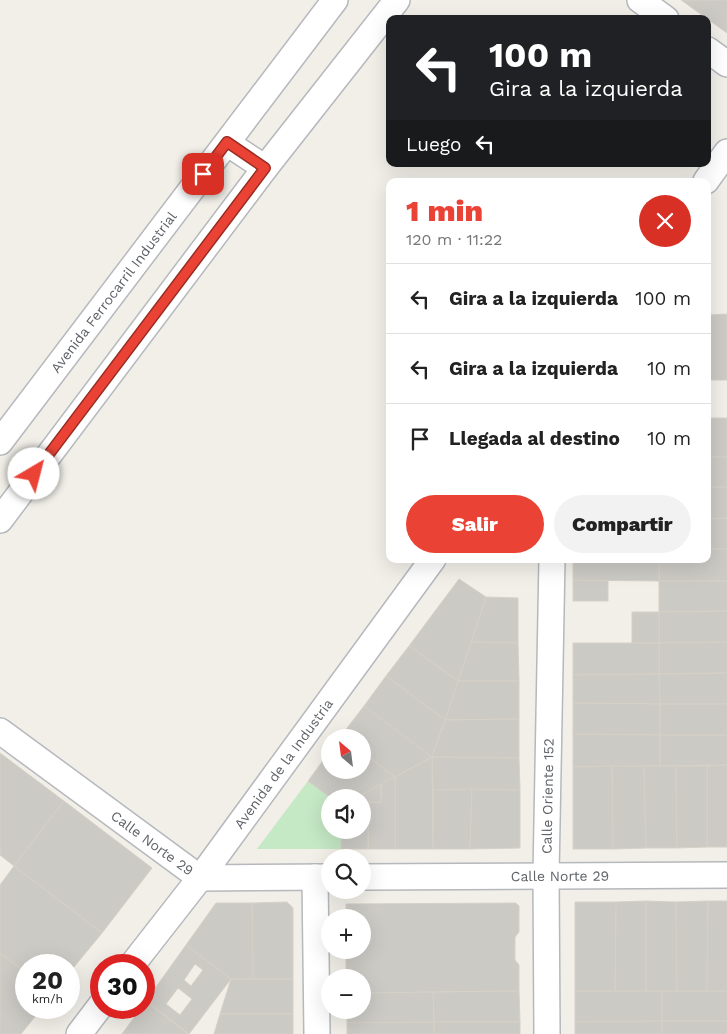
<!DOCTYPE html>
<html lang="es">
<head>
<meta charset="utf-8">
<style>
	body { margin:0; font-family:"Work Sans",sans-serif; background:#f2f2f2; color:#222; height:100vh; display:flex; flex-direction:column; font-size:19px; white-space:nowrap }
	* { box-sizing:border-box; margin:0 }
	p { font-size:16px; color:#767676 }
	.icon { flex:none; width:28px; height:28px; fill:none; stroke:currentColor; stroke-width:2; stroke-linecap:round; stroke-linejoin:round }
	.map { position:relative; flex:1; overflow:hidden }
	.side { position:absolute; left:386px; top:178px; width:325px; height:385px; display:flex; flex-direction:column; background:#fff; border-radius:10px; box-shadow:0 5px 20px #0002 }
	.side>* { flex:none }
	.guide { position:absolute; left:386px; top:15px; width:325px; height:152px; border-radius:10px; box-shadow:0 5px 20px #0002; background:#202124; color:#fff; overflow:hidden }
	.needle { width:32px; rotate:332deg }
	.fabs { position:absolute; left:321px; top:729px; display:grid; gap:10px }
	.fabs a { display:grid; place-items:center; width:50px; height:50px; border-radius:50%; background:#fff; box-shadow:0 5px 20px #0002; font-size:25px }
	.speed { position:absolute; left:15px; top:954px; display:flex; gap:10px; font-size:25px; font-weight:700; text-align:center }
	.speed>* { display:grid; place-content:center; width:65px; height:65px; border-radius:50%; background:#fff; box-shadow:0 5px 20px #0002; line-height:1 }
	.speed small { font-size:12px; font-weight:400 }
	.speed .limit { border:8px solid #d22; background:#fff; color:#111 }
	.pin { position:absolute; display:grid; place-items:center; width:42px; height:42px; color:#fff; margin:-21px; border-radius:10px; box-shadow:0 2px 8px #0006 }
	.me { position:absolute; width:55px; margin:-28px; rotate:37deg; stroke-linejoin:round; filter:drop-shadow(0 0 4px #0008) }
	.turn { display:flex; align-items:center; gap:18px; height:105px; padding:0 20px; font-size:22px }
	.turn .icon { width:65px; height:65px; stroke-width:2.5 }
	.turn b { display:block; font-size:35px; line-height:42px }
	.then { display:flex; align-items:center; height:48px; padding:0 20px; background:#0003; gap:10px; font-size:19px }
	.round { display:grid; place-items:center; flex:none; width:52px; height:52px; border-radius:26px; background:#f2f2f2 }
	.summary { display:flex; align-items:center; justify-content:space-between; height:85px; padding:0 20px }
	h1 { font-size:30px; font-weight:800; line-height:38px; color:#ea4335 }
	.action { display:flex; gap:10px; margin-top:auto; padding:10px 20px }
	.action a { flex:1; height:58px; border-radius:30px; background:#ea4335; color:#fff; font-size:20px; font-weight:800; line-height:58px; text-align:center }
	.action a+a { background:#f2f2f2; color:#222 }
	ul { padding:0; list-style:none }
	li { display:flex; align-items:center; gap:15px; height:70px; padding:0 20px; border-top:1px solid #e0e0e0 }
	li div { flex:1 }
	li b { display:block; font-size:19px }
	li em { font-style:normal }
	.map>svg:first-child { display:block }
	.green { fill:#c5e8c5 }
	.building { fill:#cccac5; stroke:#d6d1c6; fill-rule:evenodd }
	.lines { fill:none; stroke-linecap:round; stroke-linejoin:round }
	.street-casing { stroke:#b5b8bc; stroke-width:28 }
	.street { stroke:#fff; stroke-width:25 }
	.route-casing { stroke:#982c22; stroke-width:12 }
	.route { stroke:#ea4335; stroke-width:9 }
	.labels { text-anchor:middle; stroke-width:5; stroke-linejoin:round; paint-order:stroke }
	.street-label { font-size:14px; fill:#5f6368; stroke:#fff }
</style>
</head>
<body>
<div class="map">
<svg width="727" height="1034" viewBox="0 0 727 1034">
	<rect width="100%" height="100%" fill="#f1efe8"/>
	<path class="green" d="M 308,781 L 331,797 L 330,830 L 341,830 L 341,849 L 257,849 Z"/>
	<g class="building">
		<path d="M 681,0 L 727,0 L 727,33 Z"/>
		<path d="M 727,314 L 727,380 L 708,380 L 708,315 Z"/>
		<rect x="708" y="418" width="19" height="39"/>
		<rect x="708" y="457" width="19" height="30"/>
		<path d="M 708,487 L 727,487 L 727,518 L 708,519 Z"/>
		<path d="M 727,518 L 727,549 L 708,549 L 708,519 Z"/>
		<path d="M 708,549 L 727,549 L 727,581 L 659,581 L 659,559 L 708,559 Z"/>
		<path d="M 573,559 L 659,559 L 659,581 L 573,580 Z"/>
		<path d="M 459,579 L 486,597 L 458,681 L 409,646 Z"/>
		<path d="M 573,580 L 608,581 L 608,601 L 573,601 Z"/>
		<path d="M 659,581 L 727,581 L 727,611 L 659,612 Z"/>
		<path d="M 486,597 L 518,598 L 518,643 L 471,642 Z"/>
		<path d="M 727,611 L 727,642 L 659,643 L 659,612 Z"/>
		<rect x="632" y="612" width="27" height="31"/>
		<path d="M 471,642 L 518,643 L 519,681 L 458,681 Z"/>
		<path d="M 727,642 L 727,673 L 659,674 L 659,643 Z"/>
		<path d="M 573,643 L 659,643 L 659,674 L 573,675 Z"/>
		<path d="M 409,646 L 458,681 L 445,720 L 386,676 Z"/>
		<path d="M 727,673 L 727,704 L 660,704 L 659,674 Z"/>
		<path d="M 659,674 L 660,704 L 573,703 L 573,675 Z"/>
		<path d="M 386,676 L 445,720 L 432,757 L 364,706 Z"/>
		<path d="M 458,681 L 519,681 L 519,719 L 445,720 Z"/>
		<path d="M 573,703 L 660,704 L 660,735 L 573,734 Z"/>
		<rect x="660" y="704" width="67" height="31"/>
		<path d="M 364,706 L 432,757 L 395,777 L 362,752 L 362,738 L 341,736 Z"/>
		<path d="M 519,719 L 519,758 L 432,757 L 445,720 Z"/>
		<path d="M 573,734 L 660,735 L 660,766 L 573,767 Z"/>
		<path d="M 660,735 L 727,735 L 727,765 L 660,766 Z"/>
		<path d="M 330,751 L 330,770 L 362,770 L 362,752 L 395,777 L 356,798 L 331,798 L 308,781 Z"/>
		<path d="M 0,753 L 64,801 L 14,866 L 0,855 Z"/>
		<path d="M 432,757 L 519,758 L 520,790 L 433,790 Z"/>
		<path d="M 432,757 L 433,849 L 395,849 L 395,777 Z"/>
		<path d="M 727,765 L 727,847 L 707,847 L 707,766 Z"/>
		<path d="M 612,766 L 644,766 L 646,848 L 613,849 Z"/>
		<path d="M 612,766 L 613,849 L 573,849 L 573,767 Z"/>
		<path d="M 644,766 L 676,766 L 677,848 L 646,848 Z"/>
		<path d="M 676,766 L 707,766 L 707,847 L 677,848 Z"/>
		<path d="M 395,777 L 395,849 L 368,849 L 368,802 L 381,802 L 381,784 Z"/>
		<path d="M 381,784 L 381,802 L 368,802 L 368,849 L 341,849 L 341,830 L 362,830 L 362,798 L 356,798 Z"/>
		<path d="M 472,789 L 470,849 L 433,849 L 433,790 Z"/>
		<path d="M 472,789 L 520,790 L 520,848 L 470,849 Z"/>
		<path d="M 64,801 L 152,868 L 102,933 L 14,866 Z"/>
		<path d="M 14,866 L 102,933 L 69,973 L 69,965 L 26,965 L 26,973 L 0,953 L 0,885 Z"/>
		<path d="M 646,901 L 646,991 L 615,991 L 616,902 Z"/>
		<path d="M 646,901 L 676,902 L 677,991 L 646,991 Z"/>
		<path d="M 708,901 L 707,991 L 677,991 L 676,902 Z"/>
		<path d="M 708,901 L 727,901 L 727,991 L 707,991 Z"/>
		<path d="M 287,902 L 293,908 L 293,979 L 253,979 L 252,903 Z"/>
		<path d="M 575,902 L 616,902 L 615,991 L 575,991 Z"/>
		<path d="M 216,903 L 252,903 L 253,979 L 231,979 L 186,945 Z"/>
		<path d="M 516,903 L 519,906 L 519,932 L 515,937 L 515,960 L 519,965 L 519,991 L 362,993 L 362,978 L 346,978 L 346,950 L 362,950 L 362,918 L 346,918 L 346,904 Z"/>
		<path d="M 186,945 L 231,979 L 189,1034 L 146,1001 ZM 195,964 L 203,970 L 191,986 L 184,980 ZM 178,988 L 192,999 L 180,1015 L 166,1004 Z"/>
		<path d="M 0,953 L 26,973 L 26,1008 L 42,1008 L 21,1034 L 0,1034 Z"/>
		<path d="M 231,979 L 293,979 L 293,1014 L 220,1014 Z"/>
		<path d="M 519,991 L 520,1022 L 434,1022 L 433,992 Z"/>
		<path d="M 575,991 L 662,991 L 662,1021 L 575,1022 Z"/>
		<rect x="662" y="991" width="65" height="30"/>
		<path d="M 433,992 L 434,1022 L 347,1023 L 347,1010 L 362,1010 L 362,993 Z"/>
		<path d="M 146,1001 L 188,1034 L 122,1034 L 141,1008 L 144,1008 Z"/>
		<path d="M 220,1014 L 293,1014 L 293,1034 L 214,1034 Z"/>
		<path d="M 662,1021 L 662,1034 L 575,1034 L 575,1022 Z"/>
		<rect x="662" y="1021" width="65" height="13"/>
		<rect x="434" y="1022" width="86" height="12"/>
		<path d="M 434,1022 L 434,1034 L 347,1034 L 347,1023 Z"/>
	</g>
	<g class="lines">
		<g class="street-casing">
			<g id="street">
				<path d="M 640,0 L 666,19"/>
				<path d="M 708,50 L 727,64"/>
				<path d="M 227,143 L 265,168"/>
				<path d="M 706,181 L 727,152"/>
				<path id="s1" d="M 0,442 L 335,0"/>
				<path d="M 0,520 L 265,168 L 397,0"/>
				<path id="s2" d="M 0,731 L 200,878 L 330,877"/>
				<path d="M 315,877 L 317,1034"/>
				<path id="s3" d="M 362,877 L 727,875"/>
				<path id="s4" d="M 132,965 L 200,878 L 433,559"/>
				<path d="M 79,1034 L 101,1005"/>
				<path id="s5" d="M 547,1034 L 546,875 L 552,559"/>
			</g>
		</g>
		<use href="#street" class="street"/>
	</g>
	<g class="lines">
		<g class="route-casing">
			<path id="route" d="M 34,474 L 265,168 L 227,142 L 203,174"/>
		</g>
		<use href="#route" class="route"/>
	</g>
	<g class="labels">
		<g class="street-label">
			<text dy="5" stroke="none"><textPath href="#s1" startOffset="188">Avenida Ferrocarril Industrial</textPath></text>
			<text dy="5" stroke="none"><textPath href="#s4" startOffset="252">Avenida de la Industria</textPath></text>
			<text dy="5" stroke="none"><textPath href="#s5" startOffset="238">Calle Oriente 152</textPath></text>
			<text dy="5" stroke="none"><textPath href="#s2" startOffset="189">Calle Norte 29</textPath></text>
			<text dy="5" stroke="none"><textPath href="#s3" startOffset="198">Calle Norte 29</textPath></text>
		</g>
	</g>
</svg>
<div class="fabs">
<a><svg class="needle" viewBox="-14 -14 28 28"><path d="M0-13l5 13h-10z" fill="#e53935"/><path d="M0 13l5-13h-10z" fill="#767676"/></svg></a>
<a><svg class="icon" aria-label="sound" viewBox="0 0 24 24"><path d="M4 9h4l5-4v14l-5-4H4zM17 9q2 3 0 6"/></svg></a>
<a><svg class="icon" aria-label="search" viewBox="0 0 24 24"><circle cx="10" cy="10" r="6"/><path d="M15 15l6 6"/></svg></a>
<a>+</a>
<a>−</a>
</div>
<div class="speed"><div>20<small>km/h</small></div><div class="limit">30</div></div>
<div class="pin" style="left:203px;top:174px;background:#d93025"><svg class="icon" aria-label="arrive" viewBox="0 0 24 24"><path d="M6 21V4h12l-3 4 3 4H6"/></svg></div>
<svg class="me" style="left:34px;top:474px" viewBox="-20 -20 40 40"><circle r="19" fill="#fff"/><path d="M0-13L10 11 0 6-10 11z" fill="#ea4335"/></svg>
<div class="guide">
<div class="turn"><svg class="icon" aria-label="left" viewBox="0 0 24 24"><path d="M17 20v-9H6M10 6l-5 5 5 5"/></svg><div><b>100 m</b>Gira a la izquierda</div></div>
<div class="then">Luego<svg class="icon" aria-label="left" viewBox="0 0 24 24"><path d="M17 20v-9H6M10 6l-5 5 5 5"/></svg></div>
</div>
<section class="side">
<div class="summary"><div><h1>1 min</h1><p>120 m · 11:22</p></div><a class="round" style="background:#d93025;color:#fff"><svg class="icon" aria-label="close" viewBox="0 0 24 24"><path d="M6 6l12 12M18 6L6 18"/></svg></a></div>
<ul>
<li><svg class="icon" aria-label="left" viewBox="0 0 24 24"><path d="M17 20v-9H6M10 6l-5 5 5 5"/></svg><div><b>Gira a la izquierda</b></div><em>100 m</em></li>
<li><svg class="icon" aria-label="left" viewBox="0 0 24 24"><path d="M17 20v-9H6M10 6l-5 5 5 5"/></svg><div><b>Gira a la izquierda</b></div><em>10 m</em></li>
<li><svg class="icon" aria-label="arrive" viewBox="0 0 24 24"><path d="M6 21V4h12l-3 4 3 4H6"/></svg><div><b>Llegada al destino</b></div><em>10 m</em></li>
</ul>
<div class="action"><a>Salir</a><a>Compartir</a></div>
</section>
</div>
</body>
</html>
